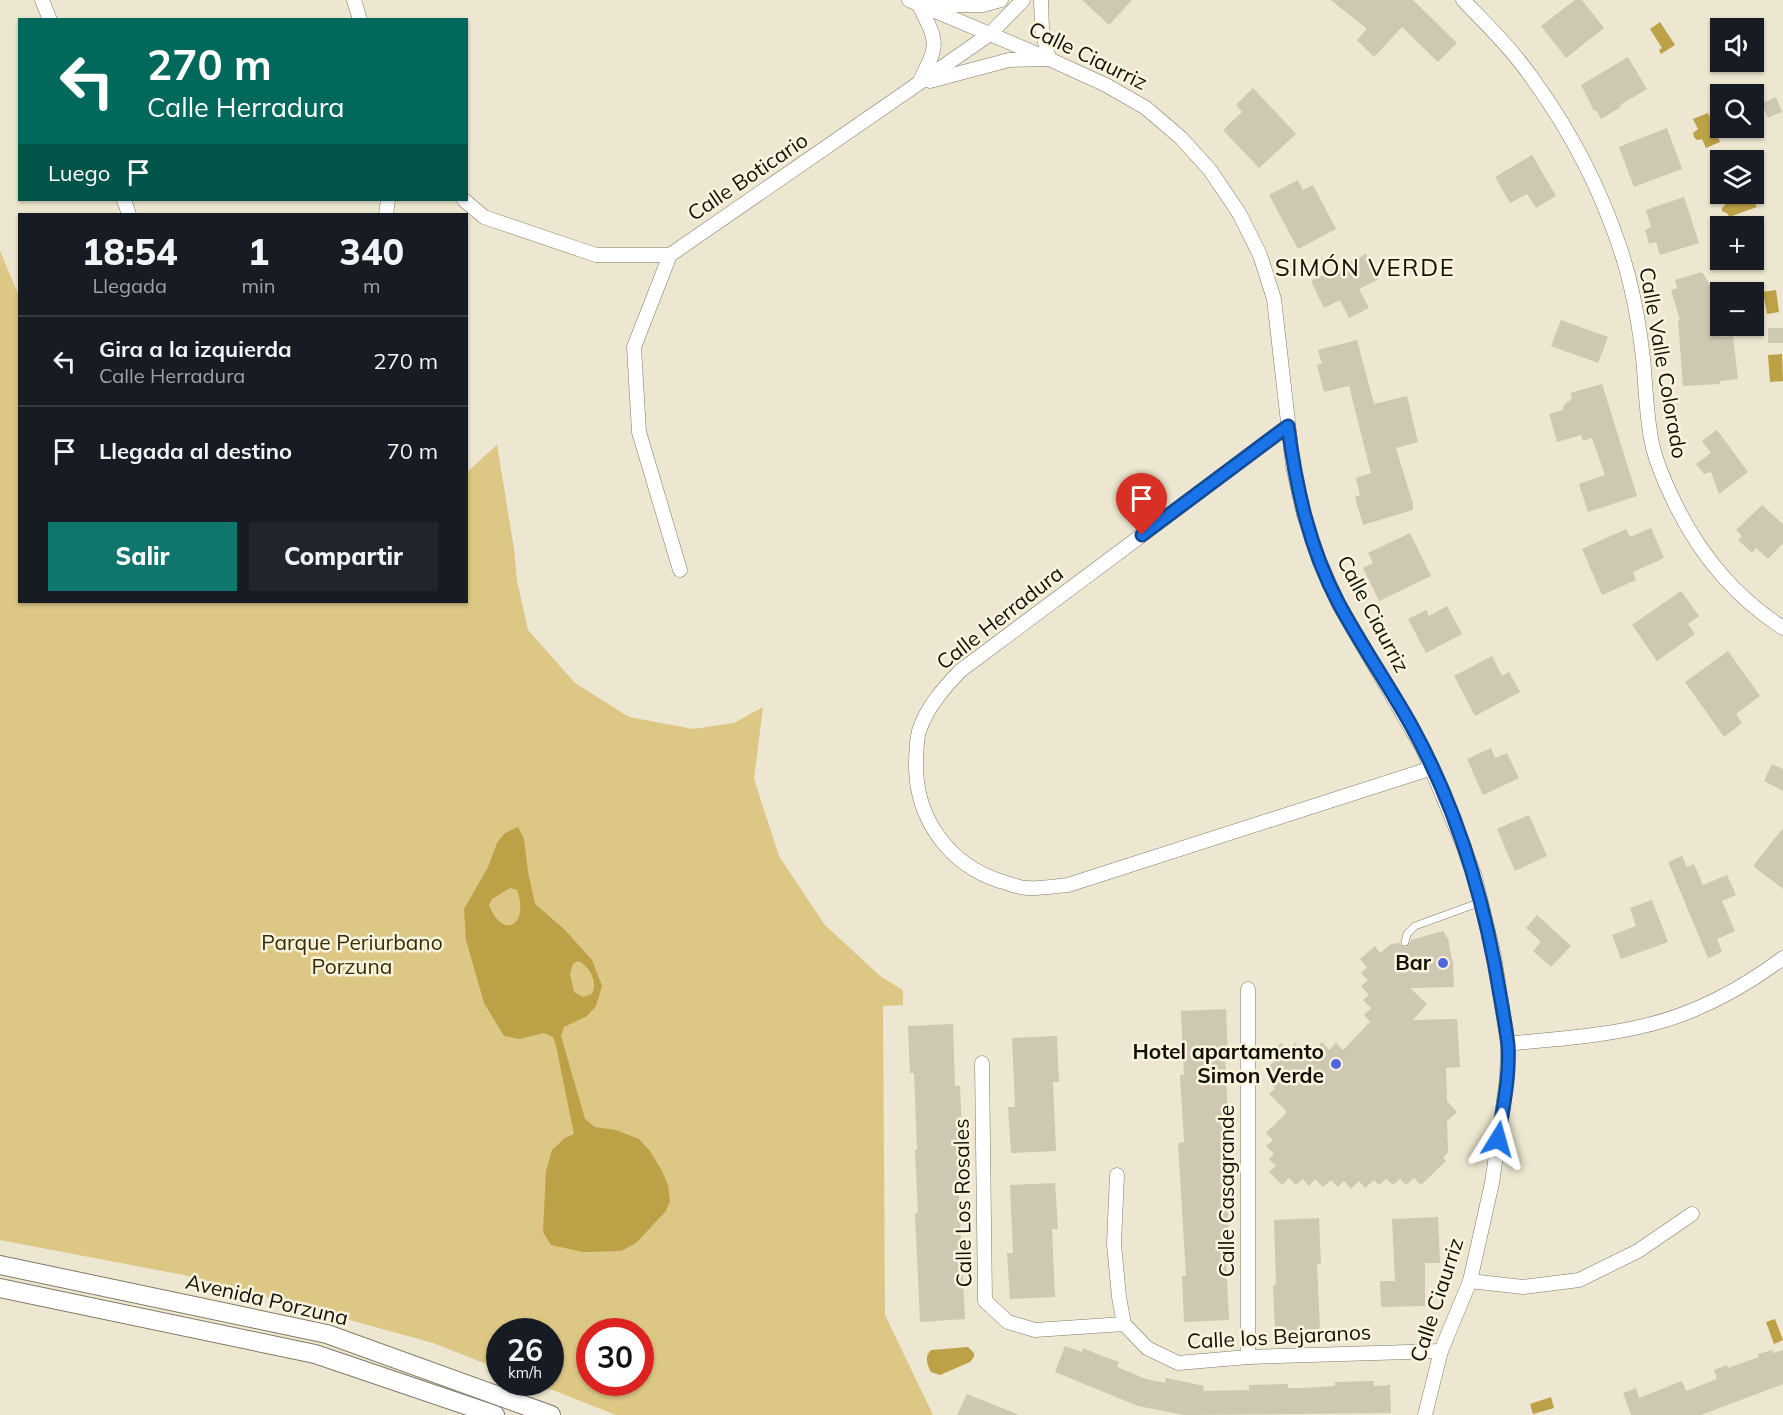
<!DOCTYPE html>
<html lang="es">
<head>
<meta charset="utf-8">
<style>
	body { margin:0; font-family:Mulish,sans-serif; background:#20242c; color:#f1f3f6; height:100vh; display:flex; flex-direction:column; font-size:22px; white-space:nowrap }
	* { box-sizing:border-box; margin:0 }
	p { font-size:20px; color:#9ea1a6 }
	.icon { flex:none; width:33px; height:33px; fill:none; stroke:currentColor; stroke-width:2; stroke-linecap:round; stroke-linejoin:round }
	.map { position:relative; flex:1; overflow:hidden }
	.drawer { position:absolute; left:18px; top:213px; width:450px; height:390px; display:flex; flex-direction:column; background:#171b24; border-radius:0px; box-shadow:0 2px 4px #0004 }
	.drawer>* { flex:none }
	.guide { position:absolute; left:18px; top:18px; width:450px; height:183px; border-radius:0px; box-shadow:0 2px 4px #0004; background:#00695c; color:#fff; overflow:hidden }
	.fabs { position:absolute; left:1710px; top:18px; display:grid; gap:12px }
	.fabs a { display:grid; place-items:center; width:54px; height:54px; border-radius:0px; background:#171b24; box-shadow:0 2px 4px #0004; font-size:30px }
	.speed { position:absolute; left:486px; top:1318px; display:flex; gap:12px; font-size:30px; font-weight:700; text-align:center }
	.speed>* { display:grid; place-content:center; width:78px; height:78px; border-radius:50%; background:#171b24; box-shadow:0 2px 4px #0004; line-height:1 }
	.speed small { font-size:15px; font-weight:400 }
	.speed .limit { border:9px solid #d22; background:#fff; color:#111 }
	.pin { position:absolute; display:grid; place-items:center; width:51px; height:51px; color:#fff; margin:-62px -26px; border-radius:50% 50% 50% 0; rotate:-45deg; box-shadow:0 0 6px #0007 }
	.pin .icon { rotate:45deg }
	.me { position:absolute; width:66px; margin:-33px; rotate:8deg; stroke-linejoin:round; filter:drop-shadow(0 0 4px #0008) }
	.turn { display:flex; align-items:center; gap:21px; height:126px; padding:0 30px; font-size:27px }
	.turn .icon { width:78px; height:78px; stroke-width:2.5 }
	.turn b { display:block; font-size:42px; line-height:51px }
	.then { display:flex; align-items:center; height:57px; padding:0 30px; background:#0003; gap:12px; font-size:22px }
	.eta { display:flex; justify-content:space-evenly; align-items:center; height:102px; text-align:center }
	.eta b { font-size:36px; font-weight:800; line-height:42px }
	.action { display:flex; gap:12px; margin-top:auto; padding:12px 30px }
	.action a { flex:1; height:69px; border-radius:0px; background:#0f766e; color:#fff; font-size:24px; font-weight:800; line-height:69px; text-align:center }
	.action a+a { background:#20242c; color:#f1f3f6 }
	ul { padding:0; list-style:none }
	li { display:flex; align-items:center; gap:18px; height:90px; padding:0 30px; border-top:2px solid #363941 }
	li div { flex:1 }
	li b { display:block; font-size:22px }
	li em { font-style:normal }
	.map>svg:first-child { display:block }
	.green { fill:#dcc785; fill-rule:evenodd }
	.water { fill:#bca147; fill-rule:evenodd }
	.building { fill:#cec7b1 }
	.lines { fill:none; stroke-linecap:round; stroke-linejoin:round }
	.service-casing { stroke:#807a66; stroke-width:8 }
	.minor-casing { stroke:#807a66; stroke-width:15 }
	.tertiary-casing { stroke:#807a66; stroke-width:20 }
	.service { stroke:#fff; stroke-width:7 }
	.minor { stroke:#fff; stroke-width:14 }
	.tertiary { stroke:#fff; stroke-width:18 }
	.route-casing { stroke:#114b97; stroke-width:15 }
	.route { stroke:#1a73e8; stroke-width:10 }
	.poi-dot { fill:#5367dd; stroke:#faf3dd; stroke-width:2 }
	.labels { text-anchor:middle; stroke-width:5; stroke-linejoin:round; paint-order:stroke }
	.street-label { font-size:21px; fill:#131109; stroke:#faf3dd }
	.park-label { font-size:21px; fill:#382d04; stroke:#faf3dd }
	.poi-label { font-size:21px; font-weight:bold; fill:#131109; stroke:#faf3dd; text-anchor:end }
	.quarter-label { font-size:24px; letter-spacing:1.5px; fill:#131109; stroke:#faf3dd }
</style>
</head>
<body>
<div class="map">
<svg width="1783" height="1415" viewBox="0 0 1783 1415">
	<rect width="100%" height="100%" fill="#ede6d0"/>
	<path class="green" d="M 0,251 L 19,296 L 20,602 L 466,602 L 467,472 L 497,445 L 514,549 L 517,581 L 528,630 L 575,683 L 629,717 L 693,729 L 734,723 L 763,707 L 754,779 L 779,856 L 824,924 L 880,976 L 903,990 L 903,1005 L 883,1006 L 885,1315 L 933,1415 L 616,1415 L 535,1383 L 550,1383 L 550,1332 L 500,1332 L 499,1369 L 433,1343 L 194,1277 L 0,1240 ZM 590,1332 L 640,1332 L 640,1383 L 590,1383 Z"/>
	<g class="water">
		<path d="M 1660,22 L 1675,45 L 1661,54 L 1659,50 L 1662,48 L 1650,29 Z"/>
		<path d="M 1708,113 L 1720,142 L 1706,148 L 1702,139 L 1697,140 L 1694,137 L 1693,133 L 1698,129 L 1693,119 Z"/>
		<path d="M 1751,194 L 1757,207 L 1729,217 L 1728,214 L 1722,211 L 1722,208 L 1725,205 L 1724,202 Z"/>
		<path d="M 1776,290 L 1779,312 L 1767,314 L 1763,292 Z"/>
		<path d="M 1782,354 L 1783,381 L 1770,382 L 1768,355 Z"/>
		<path d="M 518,827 L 524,839 L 528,872 L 535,904 L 564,929 L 592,960 L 602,986 L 596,1006 L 587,1016 L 564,1027 L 561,1036 L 585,1119 L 595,1127 L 616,1130 L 639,1139 L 650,1151 L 662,1171 L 668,1185 L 670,1201 L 666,1211 L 636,1243 L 621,1251 L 583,1252 L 551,1245 L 543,1232 L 546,1171 L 552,1150 L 565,1138 L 574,1134 L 556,1046 L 553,1037 L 544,1033 L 519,1039 L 504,1036 L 484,1003 L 466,940 L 464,909 L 488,867 L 497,843 L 505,833 ZM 510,888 L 517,890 C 530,926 502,940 489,905 L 492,899 ZM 578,961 C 590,966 598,982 592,994 L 583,997 L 574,992 L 570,974 L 573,964 Z"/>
		<path d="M 1775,1319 L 1783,1340 L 1774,1344 L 1766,1322 Z"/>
		<path d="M 968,1347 L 974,1353 L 974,1357 L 970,1362 L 940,1375 L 931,1372 C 927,1365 924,1356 931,1350 Z"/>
		<path d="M 1551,1397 L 1554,1408 L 1533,1414 L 1530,1404 Z"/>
	</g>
	<g class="building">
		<path d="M 1082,0 L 1132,0 L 1109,25 Z"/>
		<path d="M 1331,0 L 1413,0 L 1457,43 L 1438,62 L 1402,27 L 1374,57 L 1357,40 L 1367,29 Z"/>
		<path d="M 1575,0 L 1582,0 L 1604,28 L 1566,58 L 1541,26 Z"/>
		<path d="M 1628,57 L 1647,89 L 1620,105 L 1621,107 L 1601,119 L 1596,110 L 1594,111 L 1581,85 Z"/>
		<path d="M 1253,88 L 1296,134 L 1259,168 L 1223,130 L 1242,112 L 1236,105 Z"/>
		<path d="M 1776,97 L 1782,112 L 1768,118 L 1762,103 Z"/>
		<path d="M 1667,128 L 1682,169 L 1634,187 L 1619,147 Z"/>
		<path d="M 1532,155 L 1556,196 L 1536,208 L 1527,194 L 1510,203 L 1495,177 Z"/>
		<path d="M 1298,180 L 1303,190 L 1313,185 L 1336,229 L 1298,249 L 1269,195 Z"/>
		<path d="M 1684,197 L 1699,243 L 1660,255 L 1656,242 L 1649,244 L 1645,230 L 1651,227 L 1646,210 Z"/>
		<path d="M 1366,254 L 1379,279 L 1359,289 L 1369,308 L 1349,318 L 1340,300 L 1324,308 L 1311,281 Z"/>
		<path d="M 1702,272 L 1720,301 L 1720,337 L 1733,336 L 1738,379 L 1720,381 L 1720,384 L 1683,386 L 1678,320 L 1680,320 L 1671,290 L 1677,288 L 1675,280 Z"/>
		<path d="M 1561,320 L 1608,337 L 1598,363 L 1551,346 Z"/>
		<rect x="1768" y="328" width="15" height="15"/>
		<path d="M 1357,340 L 1374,404 L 1407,396 L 1418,442 L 1396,448 L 1413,504 L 1413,510 L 1363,525 L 1355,497 L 1360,495 L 1356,478 L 1371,473 L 1349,386 L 1324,392 L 1317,365 L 1322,364 L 1318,350 Z"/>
		<path d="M 1602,384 L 1637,496 L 1588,512 L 1579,484 L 1605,475 L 1592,438 L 1583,441 L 1581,435 L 1557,442 L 1549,414 L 1563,410 L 1564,405 L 1572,399 L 1570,393 Z"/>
		<path d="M 1717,430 L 1748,472 L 1719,494 L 1711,472 L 1704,474 L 1696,464 L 1711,453 L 1702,441 Z"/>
		<path d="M 1762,505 L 1783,524 L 1783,543 L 1768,559 L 1756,548 L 1752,553 L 1738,540 L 1742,536 L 1736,530 Z"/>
		<path d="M 1651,528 L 1664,558 L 1633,572 L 1636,580 L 1602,595 L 1582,549 L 1626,529 L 1630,537 Z"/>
		<path d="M 1410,533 L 1431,576 L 1379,601 L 1363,568 L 1373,563 L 1368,553 Z"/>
		<path d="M 1681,591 L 1699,616 L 1688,624 L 1695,634 L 1657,661 L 1632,625 Z"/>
		<path d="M 1447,606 L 1462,634 L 1426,653 L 1408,619 L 1426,610 L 1429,616 Z"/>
		<path d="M 1728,651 L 1760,696 L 1736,714 L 1742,723 L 1724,737 L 1685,682 Z"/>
		<path d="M 1492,656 L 1502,676 L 1509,672 L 1520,692 L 1475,716 L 1454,676 Z"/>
		<path d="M 1491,748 L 1495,758 L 1507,753 L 1519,778 L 1483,795 L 1467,759 Z"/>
		<path d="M 1772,764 L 1783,769 L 1783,791 L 1764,781 Z"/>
		<path d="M 1529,815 L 1547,856 L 1515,871 L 1497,829 Z"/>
		<path d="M 1783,828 L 1783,889 L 1753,866 Z"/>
		<path d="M 1682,856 L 1687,867 L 1694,864 L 1703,885 L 1727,875 L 1736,895 L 1722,901 L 1735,931 L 1717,939 L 1722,952 L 1708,958 L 1668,862 Z"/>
		<path d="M 1652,900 L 1668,942 L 1621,959 L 1612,935 L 1636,926 L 1630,908 Z"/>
		<path d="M 1537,915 L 1571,946 L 1551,967 L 1533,951 L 1541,942 L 1526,928 Z"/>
		<path d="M 1443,931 L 1448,939 L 1453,964 L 1454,987 L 1410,988 L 1427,1004 L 1413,1020 L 1457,1019 L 1460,1067 L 1446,1068 L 1447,1101 L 1457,1112 L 1447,1121 L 1448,1152 L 1443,1158 L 1446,1161 L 1421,1185 L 1414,1178 L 1406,1185 L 1400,1179 L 1393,1185 L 1386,1179 L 1379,1185 L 1374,1180 L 1365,1188 L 1359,1181 L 1351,1189 L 1344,1181 L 1338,1187 L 1331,1180 L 1323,1187 L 1315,1179 L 1309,1186 L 1303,1179 L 1296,1185 L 1289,1178 L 1282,1185 L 1269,1172 L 1276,1166 L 1269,1159 L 1274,1154 L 1266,1146 L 1273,1140 L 1266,1133 L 1287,1112 L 1269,1094 L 1275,1088 L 1268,1081 L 1275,1074 L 1268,1067 L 1274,1062 L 1268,1055 L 1281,1043 L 1287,1050 L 1295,1043 L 1301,1049 L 1309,1042 L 1315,1049 L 1322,1042 L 1329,1050 L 1336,1043 L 1343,1050 L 1370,1022 L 1364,1015 L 1371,1008 L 1363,1000 L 1369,995 L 1361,986 L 1368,980 L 1361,973 L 1367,967 L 1360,959 L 1375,946 L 1380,953 L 1391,944 L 1400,943 L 1402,946 L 1406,947 L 1409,945 L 1411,940 Z"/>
		<path d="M 1226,1009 L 1228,1055 L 1225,1055 L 1228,1119 L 1222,1119 L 1226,1212 L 1228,1212 L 1230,1258 L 1226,1258 L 1229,1320 L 1184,1322 L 1182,1276 L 1186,1276 L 1178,1143 L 1184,1142 L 1180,1075 L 1184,1075 L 1181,1011 Z"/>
		<path d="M 953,1024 L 955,1086 L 960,1086 L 962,1132 L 959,1132 L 962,1194 L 959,1194 L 965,1319 L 920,1322 L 915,1213 L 918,1213 L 915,1150 L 917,1150 L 914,1073 L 910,1073 L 908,1026 Z"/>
		<path d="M 1057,1036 L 1059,1082 L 1053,1082 L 1056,1151 L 1011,1153 L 1008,1107 L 1015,1107 L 1012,1038 Z"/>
		<path d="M 1055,1183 L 1058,1229 L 1052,1229 L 1055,1297 L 1010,1299 L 1007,1253 L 1013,1253 L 1010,1185 Z"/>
		<path d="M 1438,1217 L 1440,1263 L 1425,1263 L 1425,1306 L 1381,1307 L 1380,1281 L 1395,1281 L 1392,1219 Z"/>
		<path d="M 1319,1218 L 1321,1264 L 1317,1264 L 1320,1329 L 1275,1331 L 1273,1285 L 1276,1285 L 1274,1220 Z"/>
		<path d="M 1065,1346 L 1082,1352 L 1083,1348 L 1102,1356 L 1119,1362 L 1117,1367 L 1146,1379 L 1165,1383 L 1166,1378 L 1186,1382 L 1204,1386 L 1203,1391 L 1249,1390 L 1249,1385 L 1288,1384 L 1288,1388 L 1304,1388 L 1335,1386 L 1335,1382 L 1374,1381 L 1374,1386 L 1390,1385 L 1391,1413 L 1184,1415 L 1138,1406 L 1055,1372 Z"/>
		<path d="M 1772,1350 L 1773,1353 L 1783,1350 L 1783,1384 L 1701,1415 L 1631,1415 L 1623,1393 L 1636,1388 L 1639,1398 L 1682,1381 L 1686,1391 L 1717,1379 L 1714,1370 L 1727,1365 L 1728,1368 L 1759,1357 L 1758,1354 Z"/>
		<path d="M 967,1394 L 1017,1414 L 1017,1415 L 957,1415 Z"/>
	</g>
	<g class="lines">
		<g class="service-casing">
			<path id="service" d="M 1405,942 L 1407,934 L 1415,926 L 1481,902"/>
		</g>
		<g class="minor-casing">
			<g id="minor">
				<path d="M 42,0 L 50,20"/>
				<path d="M 354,0 L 360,20"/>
				<path d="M 909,0 L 1049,59 L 1106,85 L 1146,108 L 1181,138 L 1210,170 L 1239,213 L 1260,255 L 1274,299 L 1293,466 L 1304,515 L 1319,560 L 1338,603 L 1423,749 L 1464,847 L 1475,877 L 1494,956 L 1508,1044 L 1507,1079 L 1492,1183 L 1470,1281 L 1441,1351 L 1425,1415"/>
				<path d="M 1463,0 C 1487,25 1512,49 1532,78 C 1570,130 1601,190 1621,251 C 1632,285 1639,323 1643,358 C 1646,388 1646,418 1653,448 C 1657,464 1664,480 1671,495 C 1696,550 1732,595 1783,628"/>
				<path d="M 920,81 C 939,43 938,43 919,5 L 983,5 L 1001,0"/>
				<path d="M 930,81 L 1009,60 L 1049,59 L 1042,29 L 1041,0"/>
				<path d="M 124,200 L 129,214"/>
				<path d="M 464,200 L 484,217 L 596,255 L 670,255 L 990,34 L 1023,0"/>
				<path d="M 386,214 L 388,200"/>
				<path d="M 670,255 L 634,347 L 639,432 L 680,570"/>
				<path d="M 1288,426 L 960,671 C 943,689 927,707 919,731 C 916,742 916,756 916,768 C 917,820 950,865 1000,881 C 1009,883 1018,888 1027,888 C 1040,889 1055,886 1068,885 L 1432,768"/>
				<path d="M 1248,989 L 1248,1357"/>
				<path d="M 1508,1044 C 1551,1039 1596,1037 1639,1027 C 1691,1016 1740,990 1783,958"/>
				<path d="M 982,1063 L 985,1301 L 1008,1322 L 1035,1330 L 1124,1324"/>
				<path d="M 1117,1175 L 1114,1244 L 1119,1297 L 1124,1324 L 1147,1348 L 1178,1363 L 1248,1357 L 1441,1351"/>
				<path d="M 1470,1281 L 1523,1287 L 1579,1280 L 1638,1251 L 1692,1214"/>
			</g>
		</g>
		<g class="tertiary-casing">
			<g id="tertiary">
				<path d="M 0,1265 L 327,1334 L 551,1415"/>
				<path d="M 0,1288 L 315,1354 L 495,1415"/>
			</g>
		</g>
		<use href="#service" class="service"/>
		<use href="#minor" class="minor"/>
		<use href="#tertiary" class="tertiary"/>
	</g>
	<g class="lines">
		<g class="route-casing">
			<path id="route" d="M 1142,535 L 1288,426 C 1296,487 1309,548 1339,604 C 1361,645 1388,684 1411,725 C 1457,808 1485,902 1500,995 C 1503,1012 1506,1028 1508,1045 C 1510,1076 1503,1108 1498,1139"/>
		</g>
		<use href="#route" class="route"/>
	</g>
	<g class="poi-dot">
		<circle cx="1443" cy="963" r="6"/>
		<circle cx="1336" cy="1064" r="6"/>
	</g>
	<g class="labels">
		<g class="street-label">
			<text transform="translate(1088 56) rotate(26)" y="7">Calle Ciaurriz</text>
			<text transform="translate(748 177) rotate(-34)" y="7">Calle Boticario</text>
			<text transform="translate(1663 363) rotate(80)" y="7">Calle Valle Colorado</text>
			<text transform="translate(1373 614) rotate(62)" y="7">Calle Ciaurriz</text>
			<text transform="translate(1000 618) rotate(-38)" y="7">Calle Herradura</text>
			<text transform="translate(1227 1191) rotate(-90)" y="7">Calle Casagrande</text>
			<text transform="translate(963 1203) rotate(-91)" y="7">Calle Los Rosales</text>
			<text transform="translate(267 1300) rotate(13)" y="7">Avenida Porzuna</text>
			<text transform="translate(1437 1300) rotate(-72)" y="7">Calle Ciaurriz</text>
			<text transform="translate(1279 1337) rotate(-3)" y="7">Calle los Bejaranos</text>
		</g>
		<g class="park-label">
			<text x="352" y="950">Parque Periurbano<tspan x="352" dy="24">Porzuna</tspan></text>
		</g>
		<g class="poi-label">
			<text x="1431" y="970">Bar</text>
			<text x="1324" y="1059">Hotel apartamento<tspan x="1324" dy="24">Simon Verde</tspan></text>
		</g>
		<g class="quarter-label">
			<text x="1365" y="276">SIMÓN VERDE</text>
		</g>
	</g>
</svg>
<div class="fabs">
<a><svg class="icon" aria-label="sound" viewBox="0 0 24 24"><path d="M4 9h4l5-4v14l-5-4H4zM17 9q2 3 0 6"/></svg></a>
<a><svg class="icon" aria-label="search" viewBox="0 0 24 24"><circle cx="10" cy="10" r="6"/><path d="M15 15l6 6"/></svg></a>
<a><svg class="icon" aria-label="layers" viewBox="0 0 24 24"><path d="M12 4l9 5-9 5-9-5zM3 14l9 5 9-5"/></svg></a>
<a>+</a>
<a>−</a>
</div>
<div class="speed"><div>26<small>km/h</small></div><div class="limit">30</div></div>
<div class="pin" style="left:1142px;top:535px;background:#d93025"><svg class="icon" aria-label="arrive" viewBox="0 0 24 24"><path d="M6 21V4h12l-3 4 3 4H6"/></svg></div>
<svg class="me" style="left:1498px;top:1139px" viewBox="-20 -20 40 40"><path d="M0-17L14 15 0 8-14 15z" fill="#1a73e8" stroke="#fff" stroke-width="4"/></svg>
<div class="guide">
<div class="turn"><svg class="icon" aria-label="left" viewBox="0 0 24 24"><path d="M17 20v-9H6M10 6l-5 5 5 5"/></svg><div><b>270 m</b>Calle Herradura</div></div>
<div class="then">Luego<svg class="icon" aria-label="arrive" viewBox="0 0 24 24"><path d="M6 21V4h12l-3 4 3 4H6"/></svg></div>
</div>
<section class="drawer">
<div class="eta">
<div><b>18:54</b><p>Llegada</p></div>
<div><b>1</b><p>min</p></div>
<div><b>340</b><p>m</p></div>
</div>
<ul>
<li><svg class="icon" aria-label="left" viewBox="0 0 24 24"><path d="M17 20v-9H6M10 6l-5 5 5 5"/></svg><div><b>Gira a la izquierda</b><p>Calle Herradura</p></div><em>270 m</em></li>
<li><svg class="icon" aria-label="arrive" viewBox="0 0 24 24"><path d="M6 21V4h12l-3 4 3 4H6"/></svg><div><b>Llegada al destino</b></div><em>70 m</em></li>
</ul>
<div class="action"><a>Salir</a><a>Compartir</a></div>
</section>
</div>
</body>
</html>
